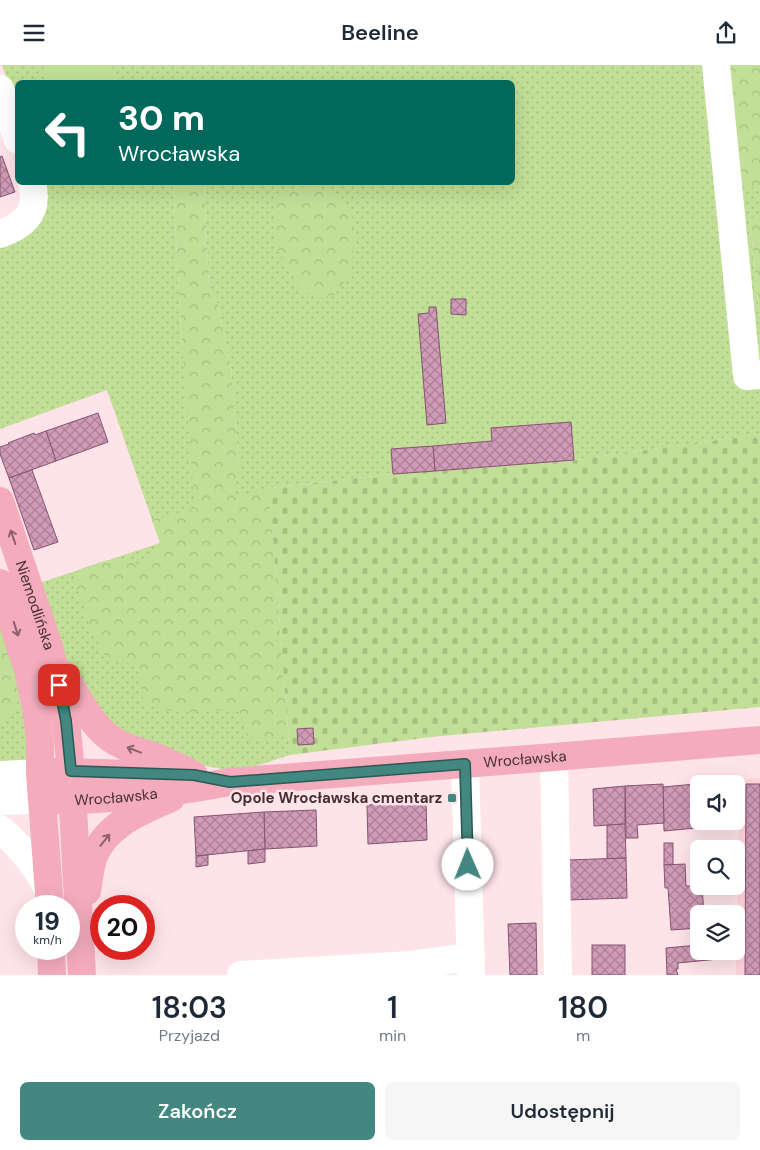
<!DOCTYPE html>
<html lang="pl">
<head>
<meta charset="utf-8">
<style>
	body { margin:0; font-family:"DM Sans",sans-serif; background:#f6f6f7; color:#1f2937; height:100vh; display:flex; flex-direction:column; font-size:19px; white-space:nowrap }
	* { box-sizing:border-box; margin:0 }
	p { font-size:16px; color:#747a83 }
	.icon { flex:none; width:28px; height:28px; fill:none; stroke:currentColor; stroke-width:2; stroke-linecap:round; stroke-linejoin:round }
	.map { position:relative; height:910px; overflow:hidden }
	.details { display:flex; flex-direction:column; background:#fff; flex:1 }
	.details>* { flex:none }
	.guide { position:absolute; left:15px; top:15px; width:500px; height:105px; border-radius:8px; box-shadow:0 5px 20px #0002; background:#00695c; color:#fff; overflow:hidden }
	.fabs { position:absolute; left:690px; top:710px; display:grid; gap:10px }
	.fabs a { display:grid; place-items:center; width:55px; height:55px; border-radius:8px; background:#fff; box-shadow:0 5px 20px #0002; font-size:25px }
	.speed { position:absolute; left:15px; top:830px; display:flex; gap:10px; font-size:25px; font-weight:700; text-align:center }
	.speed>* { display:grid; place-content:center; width:65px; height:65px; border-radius:50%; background:#fff; box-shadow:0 5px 20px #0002; line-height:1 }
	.speed small { font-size:12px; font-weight:400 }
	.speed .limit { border:8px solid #d22; background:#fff; color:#111 }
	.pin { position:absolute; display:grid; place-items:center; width:42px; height:42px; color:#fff; margin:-21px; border-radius:10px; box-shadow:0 2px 8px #0006 }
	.me { position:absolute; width:55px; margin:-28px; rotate:359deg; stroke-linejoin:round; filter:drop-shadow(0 0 4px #0008) }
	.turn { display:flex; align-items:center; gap:18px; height:105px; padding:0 20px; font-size:22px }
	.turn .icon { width:65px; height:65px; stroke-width:2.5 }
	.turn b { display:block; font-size:35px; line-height:42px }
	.eta { display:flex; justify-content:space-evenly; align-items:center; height:85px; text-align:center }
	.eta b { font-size:30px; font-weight:600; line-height:35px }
	.button { display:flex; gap:10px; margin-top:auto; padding:10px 20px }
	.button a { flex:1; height:58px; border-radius:8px; background:#428881; color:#fff; font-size:20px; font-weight:600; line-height:58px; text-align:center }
	.button a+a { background:#f6f6f7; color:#1f2937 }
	header { display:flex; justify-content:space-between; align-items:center; height:65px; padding:0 20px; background:#fff; font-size:22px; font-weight:600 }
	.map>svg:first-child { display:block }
	.built { fill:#ffd3da }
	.green { fill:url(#green-dots) }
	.forest { fill:url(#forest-crowns) }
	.cemetery { fill:url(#cemetery-stones) }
	.pitch { fill:#c1df96 }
	.building { fill:url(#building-cross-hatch); stroke:#84546e }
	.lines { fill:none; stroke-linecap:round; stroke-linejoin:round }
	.minor { stroke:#fff; stroke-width:28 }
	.major { stroke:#f4acbd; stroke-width:28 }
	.oneway { stroke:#8c606a }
	.route-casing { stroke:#2b5854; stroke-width:12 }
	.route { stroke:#428881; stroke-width:9 }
	.poi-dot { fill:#428881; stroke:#fee3e8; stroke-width:2 }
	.labels { text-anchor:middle; stroke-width:5; stroke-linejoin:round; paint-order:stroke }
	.street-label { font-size:15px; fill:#462e33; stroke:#fee3e8 }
	.poi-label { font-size:15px; font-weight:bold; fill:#462e33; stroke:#fee3e8; text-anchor:end }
</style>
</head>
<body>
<header><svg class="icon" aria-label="menu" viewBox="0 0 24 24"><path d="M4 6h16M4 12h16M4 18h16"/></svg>Beeline<svg class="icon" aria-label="share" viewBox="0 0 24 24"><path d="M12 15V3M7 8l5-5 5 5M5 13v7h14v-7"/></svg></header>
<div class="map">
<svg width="760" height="910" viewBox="0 0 760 910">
	<defs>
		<pattern id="green-dots" width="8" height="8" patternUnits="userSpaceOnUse" patternTransform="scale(1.25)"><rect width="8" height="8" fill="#c1df96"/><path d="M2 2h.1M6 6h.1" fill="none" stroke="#a7c082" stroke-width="1.8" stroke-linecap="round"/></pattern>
		<pattern id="forest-crowns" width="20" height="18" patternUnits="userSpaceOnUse" patternTransform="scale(1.25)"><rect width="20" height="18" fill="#c1df96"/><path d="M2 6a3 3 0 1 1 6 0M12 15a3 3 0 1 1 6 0" fill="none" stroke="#a7c082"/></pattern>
		<pattern id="cemetery-stones" width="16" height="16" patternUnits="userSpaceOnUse" patternTransform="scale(1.25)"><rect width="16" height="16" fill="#c1df96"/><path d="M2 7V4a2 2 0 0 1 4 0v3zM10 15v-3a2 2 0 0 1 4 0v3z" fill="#a7c082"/></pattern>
		<pattern id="building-cross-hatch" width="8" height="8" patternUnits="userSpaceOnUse" patternTransform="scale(1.25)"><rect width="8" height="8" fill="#d09bb7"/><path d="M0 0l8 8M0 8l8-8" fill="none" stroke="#ab7f95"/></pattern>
	</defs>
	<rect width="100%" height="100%" fill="#fee3e8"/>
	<path class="built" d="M 760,713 L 760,910 L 736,910 L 740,715 Z"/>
	<g class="green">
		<path d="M 2,0 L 760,0 L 760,152 L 750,154 L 760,258 L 760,369 L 574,395 L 571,357 L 492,363 L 492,376 L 391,384 L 393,409 L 269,423 L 290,690 L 238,707 L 157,692 L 90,653 L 30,521 L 160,478 L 107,325 L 0,364 L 0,181 L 43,118 L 173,118 L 182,283 L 239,402 L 231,302 L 218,239 L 209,222 L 204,118 L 512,118 L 512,18 L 18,18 L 17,43 Z"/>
		<path d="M 0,518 L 40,708 L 0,710 Z"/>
	</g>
	<g class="forest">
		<path d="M 730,0 L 760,0 L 760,124 C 750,123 744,120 738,113 L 727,10 Z"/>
		<path d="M 173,118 L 204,118 L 209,222 L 218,239 L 231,302 L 239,402 L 233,432 L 269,423 L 288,671 L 269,674 L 248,673 L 239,644 C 220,645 156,653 145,636 C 138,626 142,619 141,609 C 141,606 138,602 137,598 L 121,598 L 107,594 L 95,572 L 74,515 L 78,505 C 99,498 119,487 139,501 L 146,498 L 160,478 L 152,455 L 195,443 L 182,283 Z"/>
		<path d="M 308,121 L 331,125 L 344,137 L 354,156 L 352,205 L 339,225 L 330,234 L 315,232 L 301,225 L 277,183 L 274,154 L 276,138 L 287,127 Z"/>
		<path d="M 760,152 L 760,258 L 750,153 Z"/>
		<path d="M 0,560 L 8,578 L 20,630 L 15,643 L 5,653 L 0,653 Z"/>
	</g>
	<path class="cemetery" d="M 760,369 L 760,642 L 431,672 L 290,690 L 269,423 L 393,409 L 574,395 Z"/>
	<path class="pitch" d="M 43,0 L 109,0 L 115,17 L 50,17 Z"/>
	<g class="building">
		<path d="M 2,91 L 15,127 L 0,132 L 0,92 Z"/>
		<path d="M 451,234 L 466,234 L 466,250 L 451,249 Z"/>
		<path d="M 429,242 L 436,242 L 446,358 L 427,360 L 418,249 L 429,248 Z"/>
		<path d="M 98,348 L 108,377 L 56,396 L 46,366 Z"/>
		<path d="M 571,357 L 574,395 L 435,406 L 433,381 L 492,376 L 491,363 Z"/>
		<path d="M 46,366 L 56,396 L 9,413 L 0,389 L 0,382 L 9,379 L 8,378 L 34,368 L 35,370 Z"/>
		<path d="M 433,381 L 435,406 L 393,409 L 391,384 Z"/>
		<path d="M 32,405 L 58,477 L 34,485 L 9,413 Z"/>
		<path d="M 313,663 L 314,679 L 298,680 L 297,664 Z"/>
		<path d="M 706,718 L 699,719 L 699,756 L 707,756 L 707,762 L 664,766 L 663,722 Z"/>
		<path d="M 663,719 L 664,758 L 637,760 L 638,773 L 626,773 L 625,721 Z"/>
		<path d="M 746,719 L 760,719 L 760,910 L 745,910 Z"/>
		<path d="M 625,721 L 625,759 L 594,761 L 593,724 Z"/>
		<path d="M 426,737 L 427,775 L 368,779 L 367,740 Z"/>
		<path d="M 316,745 L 317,781 L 265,784 L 264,747 Z"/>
		<path d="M 264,747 L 265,784 L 196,791 L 194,752 Z"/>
		<path d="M 625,759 L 626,793 L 607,794 L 607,760 Z"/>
		<rect x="664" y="778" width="9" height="22"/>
		<path d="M 265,784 L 265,797 L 248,799 L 248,786 Z"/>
		<path d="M 208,790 L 208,800 L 196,802 L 196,791 Z"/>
		<path d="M 626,793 L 627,833 L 567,835 L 567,795 Z"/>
		<path d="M 685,799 L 686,821 L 702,821 L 704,849 L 699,849 L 699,863 L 671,865 L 668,823 L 665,823 L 664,800 Z"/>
		<path d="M 536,858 L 537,910 L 510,910 L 508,859 Z"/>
		<rect x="592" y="880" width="33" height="30"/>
		<path d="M 699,880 L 699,886 L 729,886 L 729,893 L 678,898 L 678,904 L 676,904 L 678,910 L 667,910 L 666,883 Z"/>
	</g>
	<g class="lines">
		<g class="minor">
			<path d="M 716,0 L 747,311 L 760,310"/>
			<path d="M 0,24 L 18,75"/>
			<path d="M 0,169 C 26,160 39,146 32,118"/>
			<path d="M 554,692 L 558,910"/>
			<path d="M 465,699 L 471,910"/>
			<path d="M 0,710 L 40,708"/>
			<path d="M 0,736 L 42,735"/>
			<path d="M 0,764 C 22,782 37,802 50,827"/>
			<path d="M 241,910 L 410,900 L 471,892"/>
		</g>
		<g class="major">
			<path id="s1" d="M 0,436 L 50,585 L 66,656 L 71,706 L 82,910"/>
			<path d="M 0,518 L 28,605 L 37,648 L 40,677 L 40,708 L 50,841"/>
			<path d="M 64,610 C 77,631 88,654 106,670 C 120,682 139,686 156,692 C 169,697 182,704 194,710"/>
			<path d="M 54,707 L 181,710"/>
			<path id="s2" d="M 42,735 C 103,737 170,728 230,717 L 554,692 L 760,675"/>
			<path d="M 87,826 C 89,814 90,802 94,791 C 107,759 142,746 171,733"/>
			<path d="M 51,884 L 52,910"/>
		</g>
	</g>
	<defs><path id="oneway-shaft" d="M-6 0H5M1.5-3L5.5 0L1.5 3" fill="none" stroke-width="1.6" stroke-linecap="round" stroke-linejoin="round" transform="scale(1.25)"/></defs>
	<g class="oneway">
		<use href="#oneway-shaft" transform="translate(13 472) rotate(-109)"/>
		<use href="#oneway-shaft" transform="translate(16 564) rotate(72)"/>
		<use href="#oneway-shaft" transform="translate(134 685) rotate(-159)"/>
		<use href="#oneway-shaft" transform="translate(105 775) rotate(-51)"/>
	</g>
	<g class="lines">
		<g class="route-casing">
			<path id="route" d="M 59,620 L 66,656 L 71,706 L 194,710 L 230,717 L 465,699 L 468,800"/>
		</g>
		<use href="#route" class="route"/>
	</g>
	<rect class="poi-dot" x="447" y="728" width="10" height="10" rx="2.5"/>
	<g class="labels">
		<g class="street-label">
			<text dy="5" stroke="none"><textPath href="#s1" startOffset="110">Niemodlińska</textPath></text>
			<text dy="5" stroke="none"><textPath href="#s2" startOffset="485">Wrocławska</textPath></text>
			<text dy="5" stroke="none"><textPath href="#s2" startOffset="74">Wrocławska</textPath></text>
		</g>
		<g class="poi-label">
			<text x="442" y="738">Opole Wrocławska cmentarz</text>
		</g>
	</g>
</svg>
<div class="fabs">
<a><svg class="icon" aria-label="sound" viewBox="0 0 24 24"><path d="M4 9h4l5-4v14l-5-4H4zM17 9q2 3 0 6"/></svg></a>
<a><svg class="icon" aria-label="search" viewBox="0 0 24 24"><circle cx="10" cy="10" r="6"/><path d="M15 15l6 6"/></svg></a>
<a><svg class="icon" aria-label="layers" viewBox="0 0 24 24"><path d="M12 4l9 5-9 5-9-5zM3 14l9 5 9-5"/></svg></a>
</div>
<div class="speed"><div>19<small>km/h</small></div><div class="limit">20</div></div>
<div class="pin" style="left:59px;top:620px;background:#d93025"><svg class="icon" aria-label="arrive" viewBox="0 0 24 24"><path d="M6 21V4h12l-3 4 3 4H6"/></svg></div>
<svg class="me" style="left:468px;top:800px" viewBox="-20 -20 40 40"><circle r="19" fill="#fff"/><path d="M0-13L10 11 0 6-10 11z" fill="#428881"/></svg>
<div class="guide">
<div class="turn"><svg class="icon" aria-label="left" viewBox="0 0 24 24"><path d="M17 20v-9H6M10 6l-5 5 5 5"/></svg><div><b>30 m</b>Wrocławska</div></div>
</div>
</div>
<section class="details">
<div class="eta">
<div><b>18:03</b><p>Przyjazd</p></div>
<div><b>1</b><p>min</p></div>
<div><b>180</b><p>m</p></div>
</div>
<div class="button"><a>Zakończ</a><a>Udostępnij</a></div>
</section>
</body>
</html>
